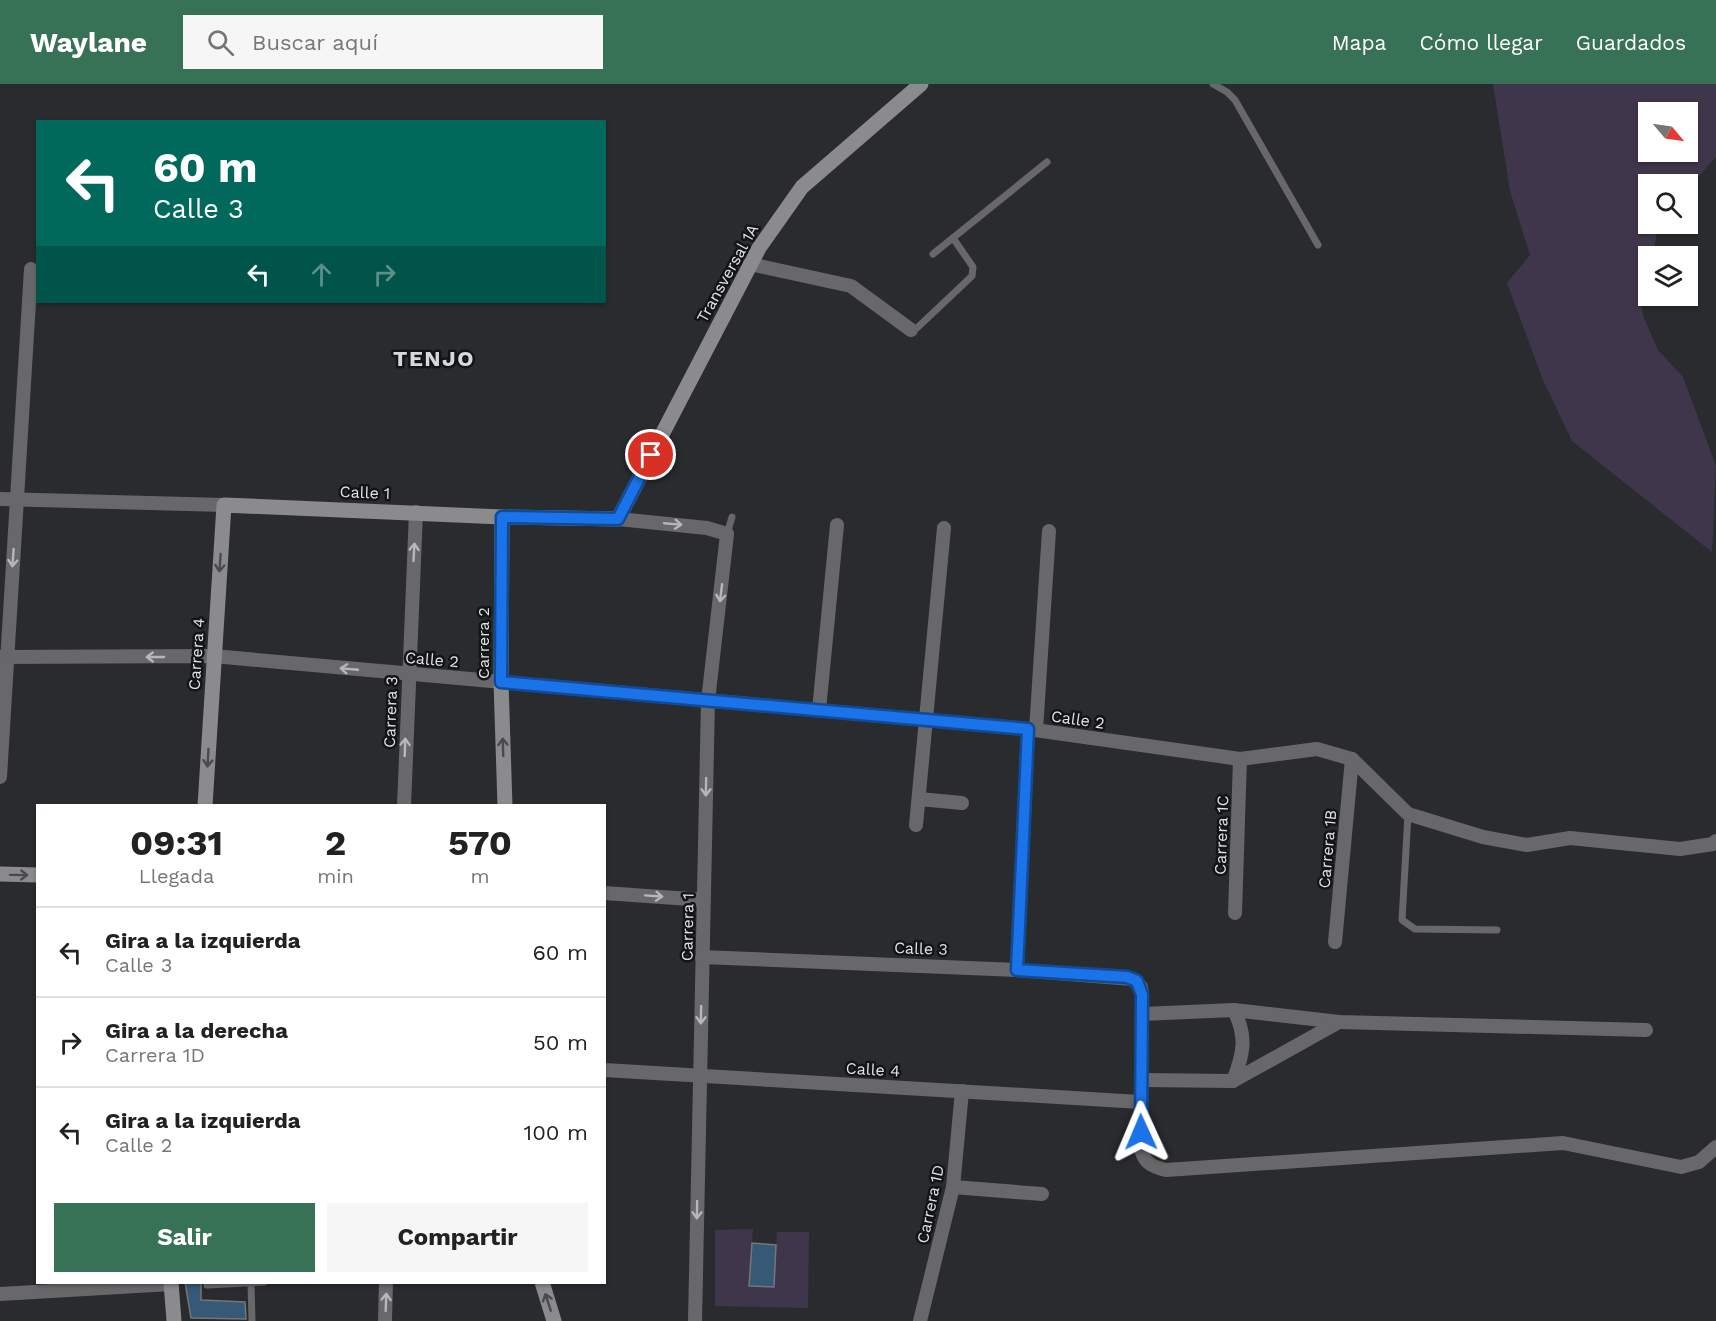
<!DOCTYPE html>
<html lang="es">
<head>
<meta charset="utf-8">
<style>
	body { margin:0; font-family:"Work Sans",sans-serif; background:#f6f6f6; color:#222; height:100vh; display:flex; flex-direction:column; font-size:22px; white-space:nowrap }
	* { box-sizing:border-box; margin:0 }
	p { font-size:20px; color:#767676 }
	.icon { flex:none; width:33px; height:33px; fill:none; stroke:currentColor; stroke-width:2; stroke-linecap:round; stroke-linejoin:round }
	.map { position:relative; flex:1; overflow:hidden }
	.drawer { position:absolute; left:36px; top:720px; width:570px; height:480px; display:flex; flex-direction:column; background:#fff; border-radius:0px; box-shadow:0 2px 4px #0004 }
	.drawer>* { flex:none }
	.top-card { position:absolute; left:36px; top:36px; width:570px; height:183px; border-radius:0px; box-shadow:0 2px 4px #0004; background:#00695c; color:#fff; overflow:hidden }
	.needle { width:39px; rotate:119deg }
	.controls { position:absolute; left:1638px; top:18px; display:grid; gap:12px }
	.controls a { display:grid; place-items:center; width:60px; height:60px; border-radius:0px; background:#fff; box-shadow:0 2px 4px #0004; font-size:30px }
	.pin { position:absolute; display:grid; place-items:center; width:51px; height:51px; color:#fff; margin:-26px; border:3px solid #fff; border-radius:50%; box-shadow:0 2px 6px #0007 }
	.me { position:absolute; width:66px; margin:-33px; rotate:359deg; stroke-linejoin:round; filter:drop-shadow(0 0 4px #0008) }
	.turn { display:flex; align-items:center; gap:21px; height:126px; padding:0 18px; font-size:27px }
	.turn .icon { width:78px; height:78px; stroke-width:2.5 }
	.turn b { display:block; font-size:42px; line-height:51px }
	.lanes { display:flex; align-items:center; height:57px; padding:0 18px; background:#0003; justify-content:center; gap:30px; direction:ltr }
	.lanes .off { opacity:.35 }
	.eta { display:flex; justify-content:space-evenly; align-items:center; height:102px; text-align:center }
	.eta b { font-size:36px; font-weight:700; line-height:42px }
	.action { display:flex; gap:12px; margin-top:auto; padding:12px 18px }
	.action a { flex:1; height:69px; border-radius:0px; background:#387256; color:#fff; font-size:24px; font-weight:700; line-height:69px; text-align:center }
	.action a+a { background:#f6f6f6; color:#222 }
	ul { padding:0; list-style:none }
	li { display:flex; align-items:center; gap:18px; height:90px; padding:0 18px; border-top:2px solid #e0e0e0 }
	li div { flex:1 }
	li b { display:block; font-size:22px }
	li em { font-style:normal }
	header { display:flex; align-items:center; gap:36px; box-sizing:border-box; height:84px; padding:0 30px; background:#387256; color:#fff }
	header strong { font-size:28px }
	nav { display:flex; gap:33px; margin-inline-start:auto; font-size:21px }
	.search { width:420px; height:54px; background:#f6f6f6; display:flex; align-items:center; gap:15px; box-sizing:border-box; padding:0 21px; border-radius:0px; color:#767676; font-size:22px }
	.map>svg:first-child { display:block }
	.green { fill:#40364b; fill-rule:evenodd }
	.building { fill:#365a75; stroke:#747679; stroke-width:1.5 }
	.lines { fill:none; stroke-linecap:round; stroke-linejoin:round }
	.lane { stroke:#68686a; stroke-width:7 }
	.street { stroke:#68686a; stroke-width:14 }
	.secondary { stroke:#8b8b8d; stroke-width:15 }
	.oneway { stroke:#b7b7b9 }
	.oneway2 { stroke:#494a4b }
	.route-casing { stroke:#114b97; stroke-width:15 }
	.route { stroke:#1a73e8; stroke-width:10 }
	.labels { text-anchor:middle; stroke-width:5; stroke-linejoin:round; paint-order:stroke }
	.street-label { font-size:16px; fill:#e1e2e4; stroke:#131415 }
	.district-label { font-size:22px; font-weight:bold; letter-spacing:1.5px; fill:#d6d8db; stroke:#131415 }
</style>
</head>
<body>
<header>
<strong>Waylane</strong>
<div class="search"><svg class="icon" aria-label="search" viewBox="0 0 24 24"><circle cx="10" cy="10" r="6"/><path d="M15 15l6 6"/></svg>Buscar aquí</div>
<nav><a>Mapa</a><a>Cómo llegar</a><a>Guardados</a></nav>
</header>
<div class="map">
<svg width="1716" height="1237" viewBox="0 0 1716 1237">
	<rect width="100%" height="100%" fill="#2a2b2e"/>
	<g class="green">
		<path d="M 1493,0 L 1716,0 L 1716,73 L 1688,104 L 1688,100 L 1648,100 L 1648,140 L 1659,140 L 1652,172 L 1648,172 L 1648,180 L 1639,198 L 1643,232 L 1658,266 L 1683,293 L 1716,382 L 1712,468 L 1572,357 L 1543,296 L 1507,199 L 1530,171 L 1510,107 ZM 1648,28 L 1688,28 L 1688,68 L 1648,68 Z"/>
		<path d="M 753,1145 L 749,1201 L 774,1203 L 777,1148 L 809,1148 L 808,1224 L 715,1222 L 715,1146 Z"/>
	</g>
	<g class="building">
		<path d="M 752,1159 L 776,1161 L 774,1203 L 749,1202 Z"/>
		<path d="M 185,1198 L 201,1198 L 201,1216 L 245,1218 L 246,1235 L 191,1234 Z"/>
	</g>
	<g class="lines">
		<g class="lane">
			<path d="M 1213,0 L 1227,8 L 1235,16 L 1318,161"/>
			<path d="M 933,170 L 1047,78"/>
			<path d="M 911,246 L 917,244 L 972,192 L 973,183 L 953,154"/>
			<path d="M 727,450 L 732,433"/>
			<path d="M 1408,730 L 1402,836 L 1415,845 L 1497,846"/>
			<path d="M 251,1199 L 252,1237"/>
			<path d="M 207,1201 L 264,1198"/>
		</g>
		<g class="street">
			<path d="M 750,180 L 851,202 L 911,246"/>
			<path d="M 0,415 L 224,421"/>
			<path d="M 618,435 L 707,444 L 727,450 L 708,617 L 695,1237"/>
			<path d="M 0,573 L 213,572 L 1028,645 L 1240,675 L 1317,665 L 1352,675 L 1408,730 L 1483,753 L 1527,761 L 1570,754 L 1680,765 L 1713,760 L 1716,757"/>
			<path d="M 819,626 L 837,441"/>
			<path d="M 1036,646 L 1049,447"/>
			<path d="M 0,693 L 31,185"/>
			<path d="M 919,715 L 962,719"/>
			<path d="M 404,722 L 416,428"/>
			<path d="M 916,741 L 944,444"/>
			<path d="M 604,809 L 704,816"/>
			<path d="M 1235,829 L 1240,675"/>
			<path d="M 1335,858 L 1352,675"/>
			<path d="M 702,873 L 1017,886 L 1133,895 L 1141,903 L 1142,911 L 1141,1065 C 1144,1079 1153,1083 1166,1086 L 1563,1059 L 1681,1083 L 1699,1078 L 1716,1063"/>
			<path d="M 1017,886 L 1028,645"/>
			<path d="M 1142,930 L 1234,926 L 1339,938 L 1646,946"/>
			<path d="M 604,986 L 1140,1018"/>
			<path d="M 1142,996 L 1233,997 L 1339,938"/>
			<path d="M 1233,997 C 1244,969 1247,953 1234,926"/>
			<path d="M 953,1103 L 1042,1110"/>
			<path d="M 0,1210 L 171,1200"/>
			<path d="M 385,1237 L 386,1198"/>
			<path d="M 920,1237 L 953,1103 L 962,1007"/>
		</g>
		<g class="secondary">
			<path d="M 502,433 L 501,598 L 505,722"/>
			<path d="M 205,722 L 224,421 L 502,433 L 618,435 L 759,164 L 802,103 L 921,0"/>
			<path d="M 0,790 L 38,791"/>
			<path d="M 171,1198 L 174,1237"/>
			<path d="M 542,1198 L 554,1237"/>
		</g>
	</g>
	<defs><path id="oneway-shaft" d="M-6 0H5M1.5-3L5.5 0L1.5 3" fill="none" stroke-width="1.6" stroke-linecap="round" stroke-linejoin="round" transform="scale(1.5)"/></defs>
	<g class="oneway">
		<use href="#oneway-shaft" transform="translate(673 440) rotate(5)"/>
		<use href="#oneway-shaft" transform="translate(414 468) rotate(-87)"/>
		<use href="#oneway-shaft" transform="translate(13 474) rotate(94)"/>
		<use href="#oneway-shaft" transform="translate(721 509) rotate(97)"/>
		<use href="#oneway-shaft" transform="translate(155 573) rotate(180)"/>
		<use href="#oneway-shaft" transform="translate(349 585) rotate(-175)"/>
		<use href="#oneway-shaft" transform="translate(405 663) rotate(-88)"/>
		<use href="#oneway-shaft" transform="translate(706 703) rotate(91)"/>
		<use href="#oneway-shaft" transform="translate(654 812) rotate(4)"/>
		<use href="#oneway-shaft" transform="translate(701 931) rotate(91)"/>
		<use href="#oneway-shaft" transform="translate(697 1126) rotate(91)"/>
		<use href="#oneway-shaft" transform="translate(386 1218) rotate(-88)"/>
	</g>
	<g class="oneway2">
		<use href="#oneway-shaft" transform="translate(220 479) rotate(94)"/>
		<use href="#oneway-shaft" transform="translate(503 663) rotate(-92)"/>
		<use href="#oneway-shaft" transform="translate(208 674) rotate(93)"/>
		<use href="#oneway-shaft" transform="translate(19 791) rotate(1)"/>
		<use href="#oneway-shaft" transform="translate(548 1218) rotate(-108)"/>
	</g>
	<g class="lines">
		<g class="route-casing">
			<path id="route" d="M 651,371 L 618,435 L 502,433 L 501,598 L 1028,645 L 1017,886 L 1127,893 L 1137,897 L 1142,911 L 1141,1048"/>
		</g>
		<use href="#route" class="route"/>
	</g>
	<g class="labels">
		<g class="street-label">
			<text transform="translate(727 189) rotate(-61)" y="6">Transversal 1A</text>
			<text transform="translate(365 408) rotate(2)" y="6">Calle 1</text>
			<text transform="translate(483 559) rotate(-90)" y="6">Carrera 2</text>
			<text transform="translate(196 570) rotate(-86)" y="6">Carrera 4</text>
			<text transform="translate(432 575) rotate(5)" y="6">Calle 2</text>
			<text transform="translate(390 628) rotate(-88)" y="6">Carrera 3</text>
			<text transform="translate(1078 635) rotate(8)" y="6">Calle 2</text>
			<text transform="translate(1221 751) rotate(-88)" y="6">Carrera 1C</text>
			<text transform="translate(1327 765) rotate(-85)" y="6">Carrera 1B</text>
			<text transform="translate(687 843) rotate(-89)" y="6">Carrera 1</text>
			<text transform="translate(921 864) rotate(2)" y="6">Calle 3</text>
			<text transform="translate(873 985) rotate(3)" y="6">Calle 4</text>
			<text transform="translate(930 1120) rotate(-78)" y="6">Carrera 1D</text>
		</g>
		<g class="district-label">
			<text x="434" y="282">TENJO</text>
		</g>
	</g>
</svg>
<div class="controls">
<a><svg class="needle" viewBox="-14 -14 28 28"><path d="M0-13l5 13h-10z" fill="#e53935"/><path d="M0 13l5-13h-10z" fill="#767676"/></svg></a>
<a><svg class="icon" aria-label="search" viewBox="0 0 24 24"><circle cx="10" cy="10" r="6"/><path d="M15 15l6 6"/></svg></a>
<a><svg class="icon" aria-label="layers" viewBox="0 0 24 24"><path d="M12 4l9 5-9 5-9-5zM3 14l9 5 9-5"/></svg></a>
</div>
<div class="pin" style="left:651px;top:371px;background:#d93025"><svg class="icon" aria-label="arrive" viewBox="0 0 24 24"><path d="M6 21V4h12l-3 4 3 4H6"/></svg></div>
<svg class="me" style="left:1141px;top:1048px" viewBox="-20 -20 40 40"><path d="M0-17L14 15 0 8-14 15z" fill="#1a73e8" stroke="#fff" stroke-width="4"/></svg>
<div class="top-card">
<div class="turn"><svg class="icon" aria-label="left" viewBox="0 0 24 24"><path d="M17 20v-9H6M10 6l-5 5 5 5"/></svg><div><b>60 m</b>Calle 3</div></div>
<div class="lanes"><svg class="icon" aria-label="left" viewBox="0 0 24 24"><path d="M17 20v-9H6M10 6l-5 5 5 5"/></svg><svg class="icon off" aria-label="ahead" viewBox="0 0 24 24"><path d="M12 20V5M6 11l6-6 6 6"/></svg><svg class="icon off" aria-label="right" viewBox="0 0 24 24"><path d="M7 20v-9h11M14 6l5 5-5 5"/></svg></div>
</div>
<section class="drawer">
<div class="eta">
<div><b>09:31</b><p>Llegada</p></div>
<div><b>2</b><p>min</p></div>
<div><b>570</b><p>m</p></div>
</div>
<ul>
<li><svg class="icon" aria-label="left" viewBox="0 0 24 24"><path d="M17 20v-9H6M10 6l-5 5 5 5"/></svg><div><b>Gira a la izquierda</b><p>Calle 3</p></div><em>60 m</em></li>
<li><svg class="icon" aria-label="right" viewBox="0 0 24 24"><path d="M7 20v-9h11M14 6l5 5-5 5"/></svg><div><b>Gira a la derecha</b><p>Carrera 1D</p></div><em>50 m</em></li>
<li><svg class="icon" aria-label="left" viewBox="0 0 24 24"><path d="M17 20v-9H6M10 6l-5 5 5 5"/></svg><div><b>Gira a la izquierda</b><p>Calle 2</p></div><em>100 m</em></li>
</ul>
<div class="action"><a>Salir</a><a>Compartir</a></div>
</section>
</div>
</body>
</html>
